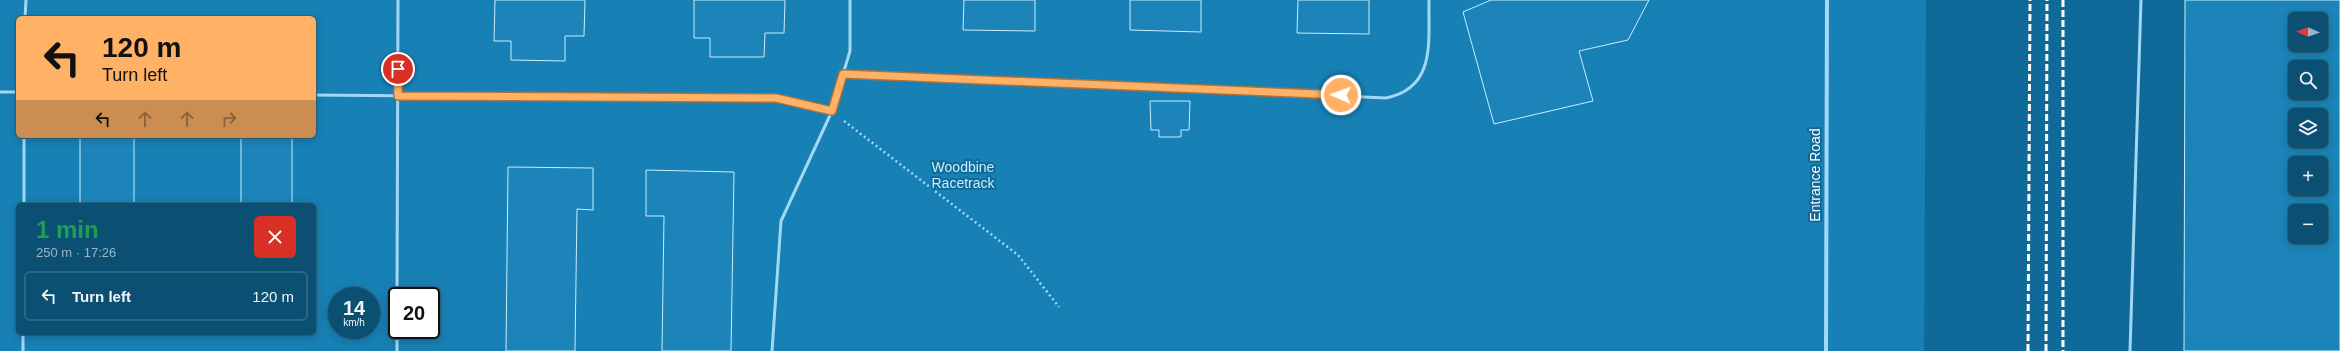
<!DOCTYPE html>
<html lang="en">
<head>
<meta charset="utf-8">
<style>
	body { margin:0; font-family:Helvetica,sans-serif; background:#195a7b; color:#f1f3f6; height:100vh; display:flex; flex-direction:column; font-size:15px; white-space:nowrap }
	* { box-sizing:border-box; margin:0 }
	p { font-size:13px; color:#9ab5c4 }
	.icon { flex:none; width:22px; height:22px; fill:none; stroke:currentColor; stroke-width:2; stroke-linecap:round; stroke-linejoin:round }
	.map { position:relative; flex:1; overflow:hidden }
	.side { position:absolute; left:16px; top:203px; width:300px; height:132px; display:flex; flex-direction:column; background:#0b5073; border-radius:6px; box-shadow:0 2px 10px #0003,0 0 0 1px #2b6785 }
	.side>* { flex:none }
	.hud { position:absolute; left:16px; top:16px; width:300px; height:122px; border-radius:6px; box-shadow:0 2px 10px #0003,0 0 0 1px #2b6785; background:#ffb165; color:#111; overflow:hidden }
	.needle { width:26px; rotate:272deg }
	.controls { position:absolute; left:2288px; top:12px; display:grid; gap:8px }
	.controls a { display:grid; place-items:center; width:40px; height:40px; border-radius:6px; background:#0b5073; box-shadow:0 2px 10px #0003,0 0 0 1px #2b6785; font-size:20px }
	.speed { position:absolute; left:328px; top:287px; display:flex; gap:8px; font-size:20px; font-weight:700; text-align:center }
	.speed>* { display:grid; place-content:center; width:52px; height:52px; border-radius:50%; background:#0b5073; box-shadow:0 2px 10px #0003,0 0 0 1px #2b6785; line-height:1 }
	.speed small { font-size:10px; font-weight:400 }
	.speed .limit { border:2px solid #111; border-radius:6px; background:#fff; color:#111 }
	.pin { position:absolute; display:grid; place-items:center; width:34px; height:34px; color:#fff; margin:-17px; border:2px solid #fff; border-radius:50%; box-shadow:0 1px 4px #0007 }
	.me { position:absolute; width:44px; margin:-22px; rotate:272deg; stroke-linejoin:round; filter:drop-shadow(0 0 3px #0008) }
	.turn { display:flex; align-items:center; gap:14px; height:84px; padding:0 20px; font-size:18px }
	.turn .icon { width:52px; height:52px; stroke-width:2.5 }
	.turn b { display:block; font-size:28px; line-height:34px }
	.lanes { display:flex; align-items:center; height:38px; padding:0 20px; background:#0003; justify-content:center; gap:20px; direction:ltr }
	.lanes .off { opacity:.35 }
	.round { display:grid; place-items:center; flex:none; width:42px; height:42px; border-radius:6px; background:#195a7b }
	.headline { display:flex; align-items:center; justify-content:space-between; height:68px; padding:0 20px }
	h1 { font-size:24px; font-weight:800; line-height:30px; color:#1e9e55 }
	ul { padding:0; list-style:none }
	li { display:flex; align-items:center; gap:12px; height:50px; margin:0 8px 6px; padding:0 12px; border:2px solid #2b6785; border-radius:6px }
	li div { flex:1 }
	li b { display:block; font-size:15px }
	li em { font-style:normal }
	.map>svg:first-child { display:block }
	.green { fill:#1780b4; fill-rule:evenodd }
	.building { fill:#1d84b9; stroke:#c9edfe; fill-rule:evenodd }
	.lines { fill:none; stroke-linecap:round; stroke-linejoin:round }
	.path { stroke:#a1d9f5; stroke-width:2.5; stroke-dasharray:2 3; stroke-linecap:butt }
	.lane { stroke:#a1d9f5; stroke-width:3 }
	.street { stroke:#a1d9f5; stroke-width:4 }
	.rail { stroke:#fff; stroke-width:3; stroke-dasharray:7 3; stroke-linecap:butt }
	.route-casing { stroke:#a67342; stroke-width:10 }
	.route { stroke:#ffb165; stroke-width:7 }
	.labels { text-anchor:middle; stroke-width:4; stroke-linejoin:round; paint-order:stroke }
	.park-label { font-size:14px; fill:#c9edfe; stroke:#0f6a99 }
	.street-label { font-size:14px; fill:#fff; stroke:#0f6a99 }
</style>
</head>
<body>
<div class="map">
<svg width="2340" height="351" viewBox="0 0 2340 351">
	<rect width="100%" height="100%" fill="#0f6a99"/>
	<path class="green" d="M 0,0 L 1926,0 L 1924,351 L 0,351 ZM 18,18 L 314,18 L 314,136 L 18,136 ZM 18,205 L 314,205 L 314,333 L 18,333 ZM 337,296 L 371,296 L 371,330 L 337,330 ZM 397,296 L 431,296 L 431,330 L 397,330 Z"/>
	<g class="building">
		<path d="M 495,0 L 585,0 L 584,36 L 565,36 L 565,61 L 511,60 L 511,41 L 494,41 Z"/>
		<path d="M 694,0 L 785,0 L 784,33 L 765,33 L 764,57 L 710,57 L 710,38 L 694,38 Z"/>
		<path d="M 964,0 L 1035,0 L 1035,31 L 963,30 Z"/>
		<path d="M 1130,0 L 1201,0 L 1201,32 L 1130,30 Z"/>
		<path d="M 1298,0 L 1369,0 L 1369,34 L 1297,33 Z"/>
		<path d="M 1491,0 L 1649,0 L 1628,40 L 1579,51 L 1593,101 L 1494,124 L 1463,12 Z"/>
		<path d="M 2185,0 L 2340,0 L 2340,351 L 2184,351 ZM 2295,19 L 2321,19 L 2321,45 L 2295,45 ZM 2295,67 L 2321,67 L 2321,93 L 2295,93 ZM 2295,115 L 2321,115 L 2321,141 L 2295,141 ZM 2295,163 L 2321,163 L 2321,189 L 2295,189 ZM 2295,211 L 2321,211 L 2321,237 L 2295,237 Z"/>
		<path d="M 1150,101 L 1190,101 L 1189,130 L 1181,130 L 1181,137 L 1159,137 L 1159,130 L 1151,130 Z"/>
		<rect x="80" y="136" width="54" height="69"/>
		<rect x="241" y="136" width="51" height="69"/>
		<path d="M 508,167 L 593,168 L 593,210 L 577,209 L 575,351 L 506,351 Z"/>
		<path d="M 646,170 L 734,172 L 731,351 L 662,351 L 664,216 L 646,216 Z"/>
	</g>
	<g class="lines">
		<path class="path" d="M 844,121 L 1018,255 L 1059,307"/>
		<g class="lane">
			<path d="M 25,18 L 26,0"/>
			<path d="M 843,74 L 1386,98 C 1437,88 1428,40 1429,0"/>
			<path d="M 0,92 L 18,92"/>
			<path d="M 314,95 L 776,99 L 832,111"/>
			<path d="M 24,205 L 24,136"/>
			<path d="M 397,296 L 398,0"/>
			<path d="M 23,351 L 23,333"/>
			<path d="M 397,351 L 397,318"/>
			<path d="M 772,351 L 781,221 L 832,111 L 850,51 L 850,0"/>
			<path d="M 2130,351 L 2141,0"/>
		</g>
		<path class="street" d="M 1826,351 L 1827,0"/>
		<g class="rail">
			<path d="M 2063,0 L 2063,351"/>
			<path d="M 2028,351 L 2030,0"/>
			<path d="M 2046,351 L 2047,0"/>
		</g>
	</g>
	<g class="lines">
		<g class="route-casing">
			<path id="route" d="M 398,69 L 398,96 L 776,98 L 832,111 L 843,74 L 1341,95"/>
		</g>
		<use href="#route" class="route"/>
	</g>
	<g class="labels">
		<g class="park-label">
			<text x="963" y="172">Woodbine<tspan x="963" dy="16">Racetrack</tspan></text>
		</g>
		<g class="street-label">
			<text transform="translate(1815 175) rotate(-90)" y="5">Entrance Road</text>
		</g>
	</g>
</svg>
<div class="controls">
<a><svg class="needle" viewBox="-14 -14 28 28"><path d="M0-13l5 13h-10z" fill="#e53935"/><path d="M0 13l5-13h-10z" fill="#9ab5c4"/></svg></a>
<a><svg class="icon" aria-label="search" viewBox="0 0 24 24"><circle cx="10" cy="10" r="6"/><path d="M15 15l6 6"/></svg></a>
<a><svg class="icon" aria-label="layers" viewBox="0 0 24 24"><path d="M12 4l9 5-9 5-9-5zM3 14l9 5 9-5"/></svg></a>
<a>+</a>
<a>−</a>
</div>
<div class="speed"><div>14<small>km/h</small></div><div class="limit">20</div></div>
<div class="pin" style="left:398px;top:69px;background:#d93025"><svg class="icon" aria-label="arrive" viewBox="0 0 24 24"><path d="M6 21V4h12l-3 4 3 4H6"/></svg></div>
<svg class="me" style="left:1341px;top:95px" viewBox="-20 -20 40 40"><circle r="17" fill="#ffb165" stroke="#fff" stroke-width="3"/><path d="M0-11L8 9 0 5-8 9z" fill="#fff"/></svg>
<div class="hud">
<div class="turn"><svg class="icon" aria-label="left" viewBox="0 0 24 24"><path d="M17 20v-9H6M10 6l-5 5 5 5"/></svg><div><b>120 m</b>Turn left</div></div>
<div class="lanes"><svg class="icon" aria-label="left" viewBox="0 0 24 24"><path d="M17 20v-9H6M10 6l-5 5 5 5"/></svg><svg class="icon off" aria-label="ahead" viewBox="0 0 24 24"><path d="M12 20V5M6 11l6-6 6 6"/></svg><svg class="icon off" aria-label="ahead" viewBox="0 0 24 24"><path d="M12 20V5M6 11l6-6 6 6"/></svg><svg class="icon off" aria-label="right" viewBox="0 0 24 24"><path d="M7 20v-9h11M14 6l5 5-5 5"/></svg></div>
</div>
<section class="side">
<div class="headline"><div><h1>1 min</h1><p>250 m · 17:26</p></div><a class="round" style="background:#d93025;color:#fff"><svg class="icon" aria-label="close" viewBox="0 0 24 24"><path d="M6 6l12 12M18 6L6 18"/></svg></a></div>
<ul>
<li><svg class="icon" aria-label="left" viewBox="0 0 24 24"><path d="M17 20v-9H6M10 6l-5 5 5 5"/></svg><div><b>Turn left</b></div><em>120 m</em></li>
</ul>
</section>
</div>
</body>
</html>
